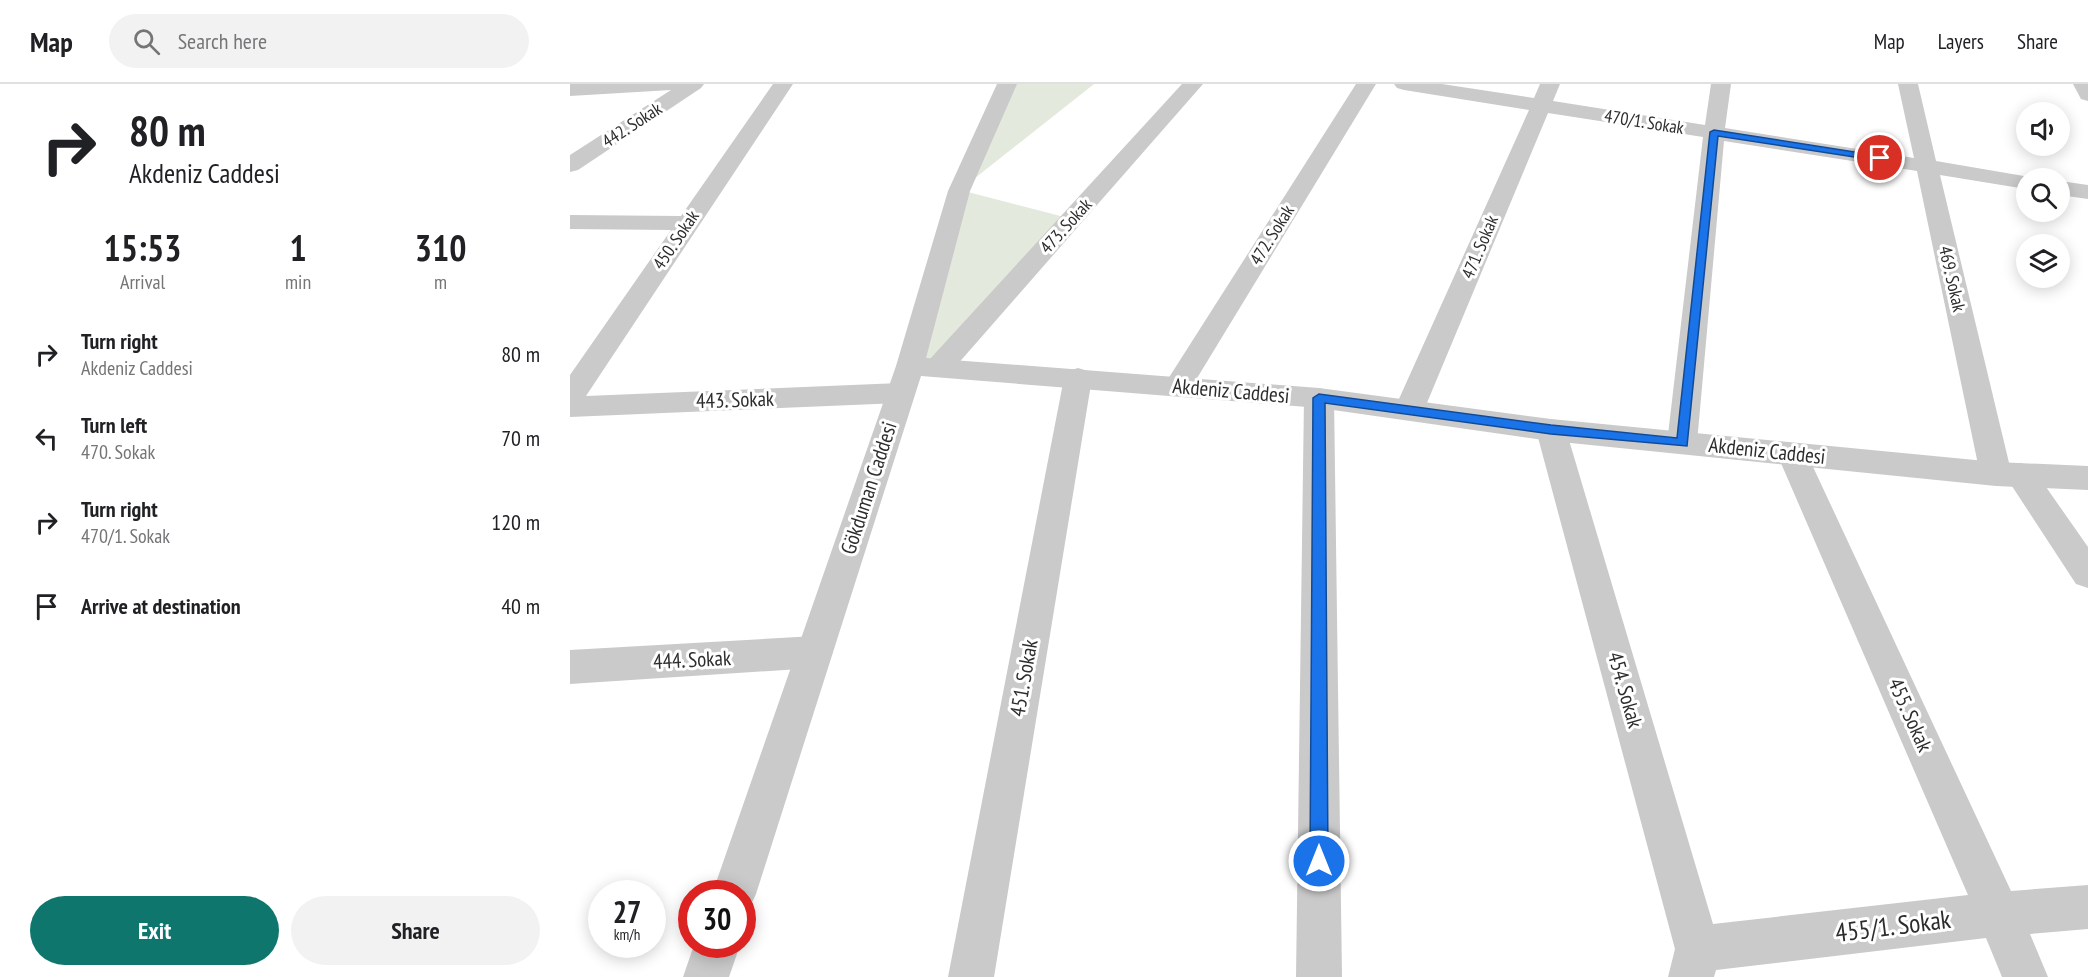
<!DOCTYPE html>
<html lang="en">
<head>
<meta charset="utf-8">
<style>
	body { margin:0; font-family:"PT Sans Narrow",sans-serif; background:#f2f2f2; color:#202124; height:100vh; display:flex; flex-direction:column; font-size:22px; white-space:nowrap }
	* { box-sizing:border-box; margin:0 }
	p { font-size:20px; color:#757577 }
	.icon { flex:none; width:33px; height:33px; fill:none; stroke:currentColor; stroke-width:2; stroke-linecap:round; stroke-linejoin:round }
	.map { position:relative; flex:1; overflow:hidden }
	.details { display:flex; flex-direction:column; background:#fff; width:570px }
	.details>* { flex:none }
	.guide { background:#fff; color:#202124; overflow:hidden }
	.tools { position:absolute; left:1446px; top:18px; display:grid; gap:12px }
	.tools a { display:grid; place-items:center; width:54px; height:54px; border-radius:50%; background:#fff; box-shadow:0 3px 15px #0003; font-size:30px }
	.speed { position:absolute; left:18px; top:796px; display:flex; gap:12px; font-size:30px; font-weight:700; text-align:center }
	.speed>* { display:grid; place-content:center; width:78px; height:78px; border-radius:50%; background:#fff; box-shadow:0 3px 15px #0003; line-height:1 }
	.speed small { font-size:15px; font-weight:400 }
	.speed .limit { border:9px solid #d22; background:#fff; color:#111 }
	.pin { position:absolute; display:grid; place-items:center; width:51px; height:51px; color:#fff; margin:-26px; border:3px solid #fff; border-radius:50%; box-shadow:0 2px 6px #0007 }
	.me { position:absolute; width:66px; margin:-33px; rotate:0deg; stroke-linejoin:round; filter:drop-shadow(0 0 4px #0008) }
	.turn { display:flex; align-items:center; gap:21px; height:126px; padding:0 30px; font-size:27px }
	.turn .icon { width:78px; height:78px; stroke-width:2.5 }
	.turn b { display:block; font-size:42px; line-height:51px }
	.eta { display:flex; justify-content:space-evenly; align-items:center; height:102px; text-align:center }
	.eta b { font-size:36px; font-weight:800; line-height:42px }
	.action { display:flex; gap:12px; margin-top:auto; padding:12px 30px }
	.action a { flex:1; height:69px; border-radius:36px; background:#0f766e; color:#fff; font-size:24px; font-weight:800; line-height:69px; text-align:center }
	.action a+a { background:#f2f2f2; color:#202124 }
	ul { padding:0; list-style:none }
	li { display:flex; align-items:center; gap:18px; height:84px; padding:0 30px }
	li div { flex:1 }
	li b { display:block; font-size:22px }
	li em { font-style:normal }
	header { display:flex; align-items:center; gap:36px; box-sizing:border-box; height:84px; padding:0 30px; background:#fff; border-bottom:2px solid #e0e0e0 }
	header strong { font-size:28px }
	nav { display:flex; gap:33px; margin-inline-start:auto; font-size:21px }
	.search { width:420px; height:54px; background:#f2f2f2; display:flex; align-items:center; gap:15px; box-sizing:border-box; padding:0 21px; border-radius:33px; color:#757577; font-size:22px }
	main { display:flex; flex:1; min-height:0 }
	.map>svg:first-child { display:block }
	.green { fill:#e3e9dc }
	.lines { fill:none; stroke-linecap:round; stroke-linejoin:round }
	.minor { fill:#cacaca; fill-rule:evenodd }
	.tertiary { fill:#cacaca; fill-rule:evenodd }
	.route { fill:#1a73e8; stroke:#114b97; stroke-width:1.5 }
	.labels { text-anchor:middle; stroke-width:6; stroke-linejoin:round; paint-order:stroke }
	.far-street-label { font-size:18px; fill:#2d2d2d; stroke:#fff }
	.street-label { font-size:21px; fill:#2d2d2d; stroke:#fff }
	.near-street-label { font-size:26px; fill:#2d2d2d; stroke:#fff }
</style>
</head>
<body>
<header>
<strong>Map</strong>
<div class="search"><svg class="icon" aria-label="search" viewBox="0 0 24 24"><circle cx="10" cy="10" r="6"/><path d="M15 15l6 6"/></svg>Search here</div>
<nav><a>Map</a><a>Layers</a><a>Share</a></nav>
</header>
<main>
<section class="details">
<div class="guide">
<div class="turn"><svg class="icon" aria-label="right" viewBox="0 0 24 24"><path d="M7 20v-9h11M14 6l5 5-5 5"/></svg><div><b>80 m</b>Akdeniz Caddesi</div></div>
</div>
<div class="eta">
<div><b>15:53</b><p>Arrival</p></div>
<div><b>1</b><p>min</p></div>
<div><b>310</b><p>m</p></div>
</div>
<ul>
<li><svg class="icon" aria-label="right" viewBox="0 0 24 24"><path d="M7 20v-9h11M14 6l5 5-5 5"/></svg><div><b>Turn right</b><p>Akdeniz Caddesi</p></div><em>80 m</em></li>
<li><svg class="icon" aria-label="left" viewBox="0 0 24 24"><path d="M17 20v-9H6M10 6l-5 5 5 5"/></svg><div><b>Turn left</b><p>470. Sokak</p></div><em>70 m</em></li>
<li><svg class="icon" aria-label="right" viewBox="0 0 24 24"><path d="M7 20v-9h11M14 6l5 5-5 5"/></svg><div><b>Turn right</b><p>470/1. Sokak</p></div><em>120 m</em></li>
<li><svg class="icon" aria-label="arrive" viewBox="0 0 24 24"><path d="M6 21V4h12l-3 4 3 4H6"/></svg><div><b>Arrive at destination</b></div><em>40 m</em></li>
</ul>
<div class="action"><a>Exit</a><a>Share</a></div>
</section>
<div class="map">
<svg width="1518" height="893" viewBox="0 0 1518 893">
	<rect width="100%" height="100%" fill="#fff"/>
	<path class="green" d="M 430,0 L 524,0 L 390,106 L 502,135 L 369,283 L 340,282 L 389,107 Z"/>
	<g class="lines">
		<g class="minor">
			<path d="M 0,0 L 134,0 L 131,4 L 8,86 L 0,88 L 0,71 L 101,6 L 0,12 Z"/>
			<path d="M 203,0 L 223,0 L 16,312 L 330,299 L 340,302 L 344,309 L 340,316 L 330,319 L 0,333 L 0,291 L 101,146 L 0,145 L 0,131 L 111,132 Z"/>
			<path d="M 612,0 L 633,0 L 379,290 L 369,293 L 359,290 L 355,283 L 359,276 Z"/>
			<path d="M 786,0 L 806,0 L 618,309 L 608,312 L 598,309 L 594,302 L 598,295 Z"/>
			<path d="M 824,0 L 872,0 L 964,14 L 970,0 L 990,0 L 983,17 L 1135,41 L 1141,0 L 1161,0 L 1155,44 L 1344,74 L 1328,0 L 1348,0 L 1366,77 L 1465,94 L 1456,94 L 1456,105 L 1370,91 L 1440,383 L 1451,379 L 1462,383 L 1518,463 L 1518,504 L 1506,500 L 1438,396 L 1426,402 L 1415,398 L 1410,390 L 1347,87 L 1154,57 L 1127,359 L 1123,367 L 1112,370 L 1101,367 L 1097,359 L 1133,53 L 978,29 L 854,326 L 849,333 L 839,336 L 829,333 L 824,326 L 959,26 L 834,6 L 827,4 Z"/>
			<path d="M 1503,0 L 1518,0 L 1518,17 L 1511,15 Z"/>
			<path d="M 1490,97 L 1518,101 L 1518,115 L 1490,111 Z"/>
			<path d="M 508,284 L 518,287 L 522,294 L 424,893 L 378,893 L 494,294 L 498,287 Z"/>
			<path d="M 749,304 L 759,307 L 764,314 L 772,893 L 726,893 L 734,314 L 739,307 Z"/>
			<path d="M 981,335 L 992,338 L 996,346 L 1143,840 L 1398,811 L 1207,370 L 1211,362 L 1222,359 L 1233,362 L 1237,370 L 1441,807 L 1518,801 L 1518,845 L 1460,850 L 1478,893 L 1432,893 L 1416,854 L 1146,886 L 1144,893 L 1098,893 L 1105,865 L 966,346 L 970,338 Z"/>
			<path d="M 245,552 L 258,557 L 263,568 L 258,579 L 245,584 L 0,600 L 0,566 Z"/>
		</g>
		<g class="tertiary">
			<path d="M 427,0 L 447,0 L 400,107 L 356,274 L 749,304 L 981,335 L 1426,378 L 1518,382 L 1518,406 L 1426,402 L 981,357 L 749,324 L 351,292 L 186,810 L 179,825 L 172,828 L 172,810 L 142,810 L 326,282 L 378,107 Z"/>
			<path d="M 124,861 L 170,861 L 159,893 L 113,893 Z"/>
		</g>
	</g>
	<path class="route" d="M 1144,46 L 1310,72 L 1314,74 L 1310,77 L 1148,52 L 1117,362 L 981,350 L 755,319 L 758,777 L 756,783 L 749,786 L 743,783 L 740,777 L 743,314 L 749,310 L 981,341 L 1107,354 L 1140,48 Z"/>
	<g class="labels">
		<g class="far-street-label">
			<text transform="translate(1074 38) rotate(9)" y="6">470/1. Sokak</text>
			<text transform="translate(62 41) rotate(-33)" y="6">442. Sokak</text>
			<text transform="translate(496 142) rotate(-48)" y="6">473. Sokak</text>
			<text transform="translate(702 151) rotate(-58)" y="6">472. Sokak</text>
			<text transform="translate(106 156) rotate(-56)" y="6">450. Sokak</text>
			<text transform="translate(910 163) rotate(-67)" y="6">471. Sokak</text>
			<text transform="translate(1382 195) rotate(77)" y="6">469. Sokak</text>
		</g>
		<g class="street-label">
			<text transform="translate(661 307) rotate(5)" y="7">Akdeniz Caddesi</text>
			<text transform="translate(165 316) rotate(-2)" y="7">443. Sokak</text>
			<text transform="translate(1197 367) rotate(6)" y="7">Akdeniz Caddesi</text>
			<text transform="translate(299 404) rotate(-72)" y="7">Gökduman Caddesi</text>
			<text transform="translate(122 576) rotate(-3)" y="7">444. Sokak</text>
			<text transform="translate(454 594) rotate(-80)" y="7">451. Sokak</text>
			<text transform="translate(1055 606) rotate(74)" y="7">454. Sokak</text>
			<text transform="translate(1340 631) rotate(66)" y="7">455. Sokak</text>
		</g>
		<g class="near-street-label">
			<text transform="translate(1323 842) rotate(-7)" y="9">455/1. Sokak</text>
		</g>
	</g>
</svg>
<div class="tools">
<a><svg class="icon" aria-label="sound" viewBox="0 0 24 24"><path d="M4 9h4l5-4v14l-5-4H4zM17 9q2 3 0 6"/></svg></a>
<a><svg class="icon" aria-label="search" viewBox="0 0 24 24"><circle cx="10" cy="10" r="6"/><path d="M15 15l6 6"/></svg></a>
<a><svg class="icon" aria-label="layers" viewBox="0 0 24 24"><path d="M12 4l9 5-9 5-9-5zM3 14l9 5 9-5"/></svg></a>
</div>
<div class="speed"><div>27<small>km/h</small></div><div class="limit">30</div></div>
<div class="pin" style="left:1310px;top:74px;background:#d93025"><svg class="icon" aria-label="arrive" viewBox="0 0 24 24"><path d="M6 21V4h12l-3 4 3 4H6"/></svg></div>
<svg class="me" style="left:749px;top:777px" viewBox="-20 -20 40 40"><circle r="17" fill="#1a73e8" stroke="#fff" stroke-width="3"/><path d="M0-11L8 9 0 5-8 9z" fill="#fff"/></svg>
</div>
</main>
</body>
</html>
